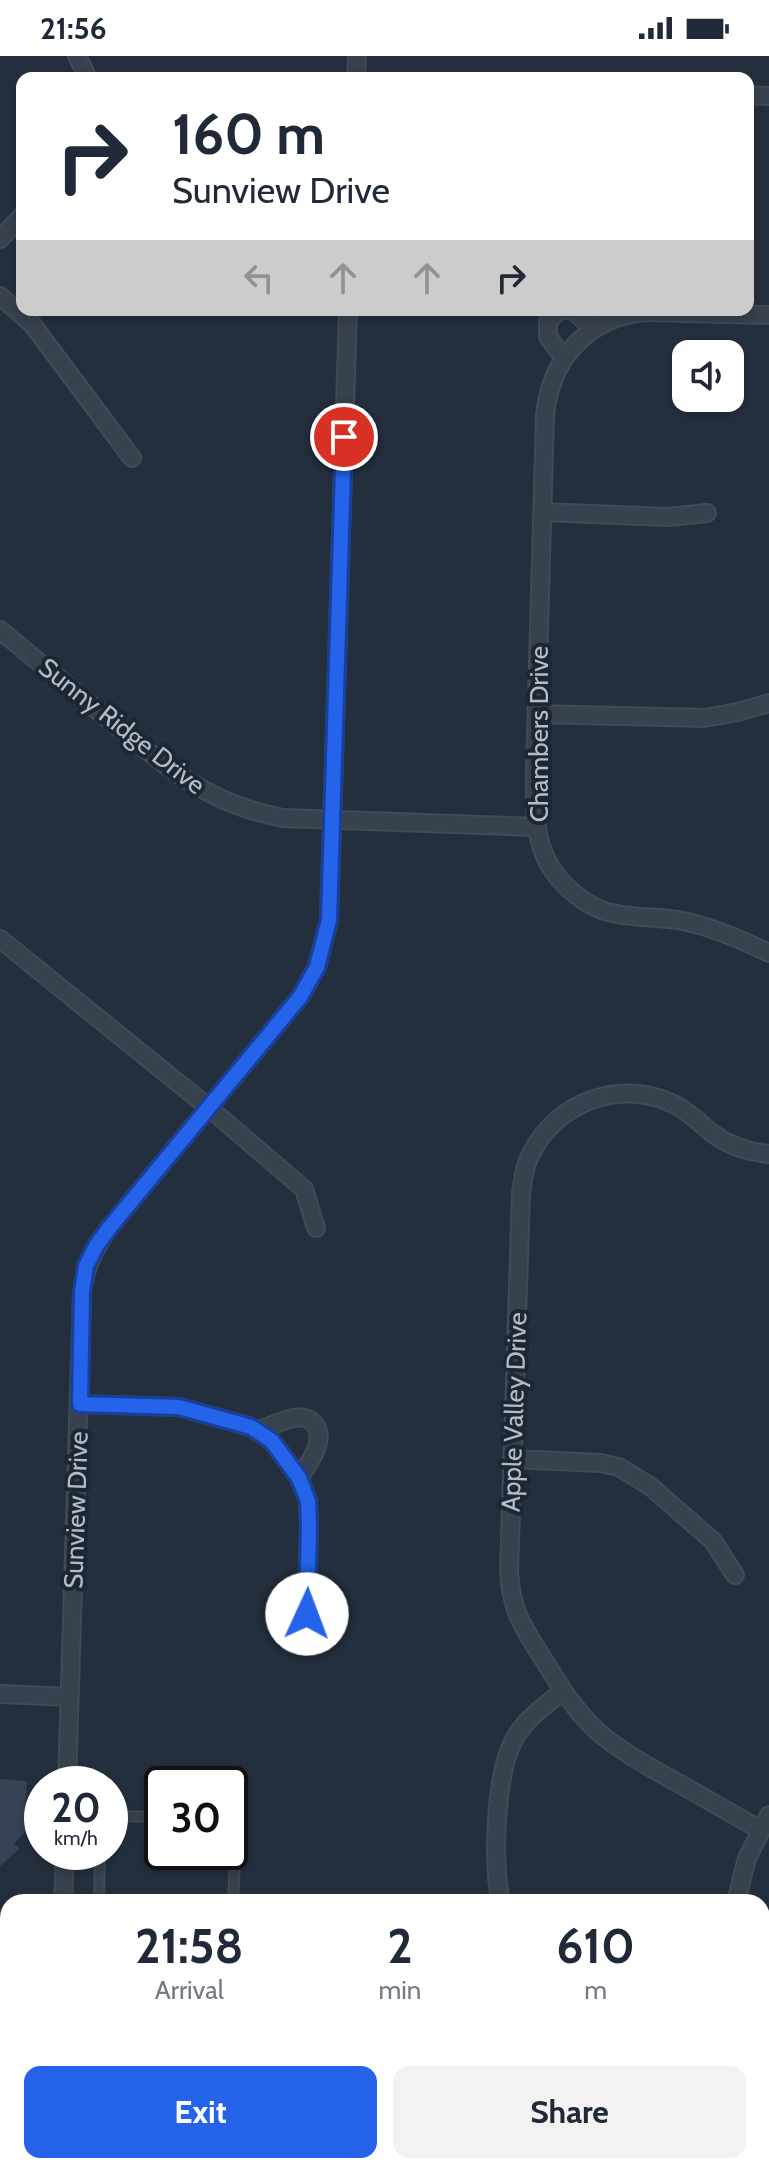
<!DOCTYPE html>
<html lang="en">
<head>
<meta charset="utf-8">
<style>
	body { margin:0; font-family:Cabin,sans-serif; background:#f2f2f3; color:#1f2937; height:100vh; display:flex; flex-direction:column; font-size:30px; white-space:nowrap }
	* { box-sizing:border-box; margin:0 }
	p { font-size:26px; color:#747a83 }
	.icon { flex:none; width:44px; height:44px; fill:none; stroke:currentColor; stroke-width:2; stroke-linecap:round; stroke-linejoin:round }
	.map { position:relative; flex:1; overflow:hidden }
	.sheet { position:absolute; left:0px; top:1838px; width:770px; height:280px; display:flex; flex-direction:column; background:#fff; border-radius:24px 24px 0 0; box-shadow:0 4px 12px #0003 }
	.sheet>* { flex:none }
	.guide { position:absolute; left:16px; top:16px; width:738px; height:244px; border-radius:16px; box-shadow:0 4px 12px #0003; background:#fff; color:#1f2937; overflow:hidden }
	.tools { position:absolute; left:672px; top:284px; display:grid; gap:16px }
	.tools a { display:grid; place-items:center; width:72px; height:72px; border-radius:16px; background:#fff; box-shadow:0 4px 12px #0003; font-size:40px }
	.speed { position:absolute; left:24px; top:1710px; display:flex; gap:16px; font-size:40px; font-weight:700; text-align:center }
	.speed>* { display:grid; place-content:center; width:104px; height:104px; border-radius:50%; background:#fff; box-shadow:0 4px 12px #0003; line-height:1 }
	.speed small { font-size:20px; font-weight:400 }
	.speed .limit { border:4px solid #111; border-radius:12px; background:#fff; color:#111 }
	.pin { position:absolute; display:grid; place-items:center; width:68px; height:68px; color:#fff; margin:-34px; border:4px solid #fff; border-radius:50%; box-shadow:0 2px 8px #0007 }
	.me { position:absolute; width:88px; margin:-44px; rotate:2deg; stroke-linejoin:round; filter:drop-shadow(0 0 6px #0008) }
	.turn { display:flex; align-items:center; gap:28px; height:168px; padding:0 24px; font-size:36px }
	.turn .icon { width:104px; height:104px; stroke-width:2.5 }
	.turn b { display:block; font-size:56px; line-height:68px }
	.lanes { display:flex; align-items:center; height:76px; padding:0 24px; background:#0003; justify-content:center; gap:40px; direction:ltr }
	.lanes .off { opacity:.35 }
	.eta { display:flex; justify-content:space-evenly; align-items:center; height:136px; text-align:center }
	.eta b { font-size:48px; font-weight:700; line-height:56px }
	.action { display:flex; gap:16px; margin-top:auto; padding:16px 24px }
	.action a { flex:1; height:92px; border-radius:16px; background:#2563eb; color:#fff; font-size:32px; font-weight:700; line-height:92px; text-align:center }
	.action a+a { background:#f2f2f3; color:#1f2937 }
	.status { display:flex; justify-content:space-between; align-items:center; height:56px; padding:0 40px; background:#fff; direction:ltr }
	.status svg { height:22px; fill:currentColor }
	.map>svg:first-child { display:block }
	.building { fill:#364354 }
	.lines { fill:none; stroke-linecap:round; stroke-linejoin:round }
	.lane-casing { stroke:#414a57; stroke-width:12 }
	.street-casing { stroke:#414a57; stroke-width:20 }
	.primary-casing { stroke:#414a57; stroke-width:30 }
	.lane { stroke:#38414e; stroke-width:8 }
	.street { stroke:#38414e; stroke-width:16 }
	.primary { stroke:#56606e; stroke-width:26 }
	.route-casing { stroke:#184099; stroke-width:20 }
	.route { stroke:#2563eb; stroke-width:14 }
	.labels { text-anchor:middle; stroke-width:8; stroke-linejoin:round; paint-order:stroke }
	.street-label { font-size:26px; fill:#b4bcc9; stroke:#1d2633 }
</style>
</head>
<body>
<div class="status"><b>21:56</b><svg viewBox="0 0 49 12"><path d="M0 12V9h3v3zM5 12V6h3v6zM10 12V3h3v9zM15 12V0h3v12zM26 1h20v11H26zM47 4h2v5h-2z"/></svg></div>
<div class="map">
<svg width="769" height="2118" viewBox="0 0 769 2118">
	<rect width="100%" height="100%" fill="#242f3e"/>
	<path class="building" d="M 0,1723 L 27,1725 L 24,1762 L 32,1770 L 14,1787 L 19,1793 L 0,1810 Z"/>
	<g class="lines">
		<g class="lane-casing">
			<g id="lane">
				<path d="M 110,1760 L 162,1761"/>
				<path d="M 230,1767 L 236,1783 L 233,1846"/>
				<path d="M 99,1846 L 100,1796"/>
				<path d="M 311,2118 L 312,2110"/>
				<path d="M 364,2118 L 364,2110"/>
				<path d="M 464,2118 L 466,2110"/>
				<path d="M 531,2118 L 531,2110"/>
			</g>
		</g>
		<g class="street-casing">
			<g id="street">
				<path d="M 77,0 L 88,22"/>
				<path d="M 356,22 L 357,0"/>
				<path d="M 748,39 L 769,40"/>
				<path d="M 0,183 L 22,160"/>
				<path d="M 0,240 L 32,268 L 132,402"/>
				<path d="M 769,259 L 643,256 C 586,263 550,304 545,360 L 535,714 C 535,759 532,799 568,832 C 578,842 591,850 604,855 C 629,863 658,860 683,865 C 713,871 742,884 769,897"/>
				<path d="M 564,302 L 548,281 L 548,266 C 565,243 577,256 592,273"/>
				<path d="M 543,456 L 667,461 L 707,457"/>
				<path d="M 0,574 C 36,604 73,634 109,664 C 169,712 205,747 283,762 L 537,771"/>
				<path d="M 537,658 L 704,662 L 738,656 L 769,647"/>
				<path d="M 0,883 L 208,1051 L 304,1133 L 316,1172"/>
				<path d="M 80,1348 L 179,1351 L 251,1371 L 272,1385 L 299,1422 L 308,1445 L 309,1469 L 307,1558"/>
				<path d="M 256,1375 C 268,1371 281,1365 293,1362 C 299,1361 306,1361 311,1365 C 330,1379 309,1408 299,1422"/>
				<path d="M 512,1403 L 600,1407 L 619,1411 L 650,1430 L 713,1485 L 735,1519"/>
				<path d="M 0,1638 L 69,1641"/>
				<path d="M 67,1728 L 82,1236 C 87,1207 93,1195 110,1171 L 300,941 L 317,911 L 329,864 L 348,254"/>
				<path d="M 761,1774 C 730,1757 700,1739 669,1722 C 644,1708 619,1694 597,1675 C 574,1654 558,1627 542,1601 C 522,1570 511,1553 509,1516 L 521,1137 C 523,1123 525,1108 532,1096 C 559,1043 627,1021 679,1051 C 691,1058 701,1068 712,1077 C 729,1090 749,1096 769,1098"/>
				<path d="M 63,1846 L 65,1796"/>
				<path d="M 501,1846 C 492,1808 495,1716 515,1682 C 526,1662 546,1649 563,1635"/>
				<path d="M 736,1846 L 747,1802 L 769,1759"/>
				<path d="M 156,2118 L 156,2110"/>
				<path d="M 720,2118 L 721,2110"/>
			</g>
		</g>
		<g class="primary-casing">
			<g id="primary">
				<path d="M 0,1921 L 8,1922"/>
				<path d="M 762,2050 L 769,2050"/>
			</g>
		</g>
		<use href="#lane" class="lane"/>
		<use href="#street" class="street"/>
		<use href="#primary" class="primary"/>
	</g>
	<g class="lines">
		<g class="route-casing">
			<path id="route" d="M 307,1558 L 309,1469 L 308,1445 L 299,1422 L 272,1385 L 251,1371 L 179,1351 L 80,1348 L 82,1236 L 86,1210 L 96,1190 L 110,1171 L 300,941 L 317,911 L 329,864 L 344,381"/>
		</g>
		<use href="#route" class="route"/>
	</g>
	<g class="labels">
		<g class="street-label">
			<text transform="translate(122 670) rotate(38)" y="9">Sunny Ridge Drive</text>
			<text transform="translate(539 678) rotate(-90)" y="9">Chambers Drive</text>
			<text transform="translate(514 1356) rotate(-88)" y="9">Apple Valley Drive</text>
			<text transform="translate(76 1454) rotate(-88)" y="9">Sunview Drive</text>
		</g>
	</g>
</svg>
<div class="tools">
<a><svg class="icon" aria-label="sound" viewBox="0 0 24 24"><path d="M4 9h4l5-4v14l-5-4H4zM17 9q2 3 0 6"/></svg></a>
</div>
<div class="speed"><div>20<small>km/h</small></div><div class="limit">30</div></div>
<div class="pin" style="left:344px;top:381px;background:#d93025"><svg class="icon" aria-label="arrive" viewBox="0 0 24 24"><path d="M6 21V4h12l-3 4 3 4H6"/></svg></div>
<svg class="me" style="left:307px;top:1558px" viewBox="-20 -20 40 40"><circle r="19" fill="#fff"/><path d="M0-13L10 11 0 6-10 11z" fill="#2563eb"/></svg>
<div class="guide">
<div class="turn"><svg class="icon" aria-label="right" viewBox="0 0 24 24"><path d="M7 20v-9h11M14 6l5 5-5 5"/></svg><div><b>160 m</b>Sunview Drive</div></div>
<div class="lanes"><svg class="icon off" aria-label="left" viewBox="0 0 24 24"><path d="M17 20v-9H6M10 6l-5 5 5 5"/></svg><svg class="icon off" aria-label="ahead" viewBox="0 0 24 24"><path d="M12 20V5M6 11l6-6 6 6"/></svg><svg class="icon off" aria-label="ahead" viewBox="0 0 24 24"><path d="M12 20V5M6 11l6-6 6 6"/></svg><svg class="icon" aria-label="right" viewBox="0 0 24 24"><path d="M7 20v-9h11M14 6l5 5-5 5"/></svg></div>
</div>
<section class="sheet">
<div class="eta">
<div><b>21:58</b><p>Arrival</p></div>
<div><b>2</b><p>min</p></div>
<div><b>610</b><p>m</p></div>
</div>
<div class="action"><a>Exit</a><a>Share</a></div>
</section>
</div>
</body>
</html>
